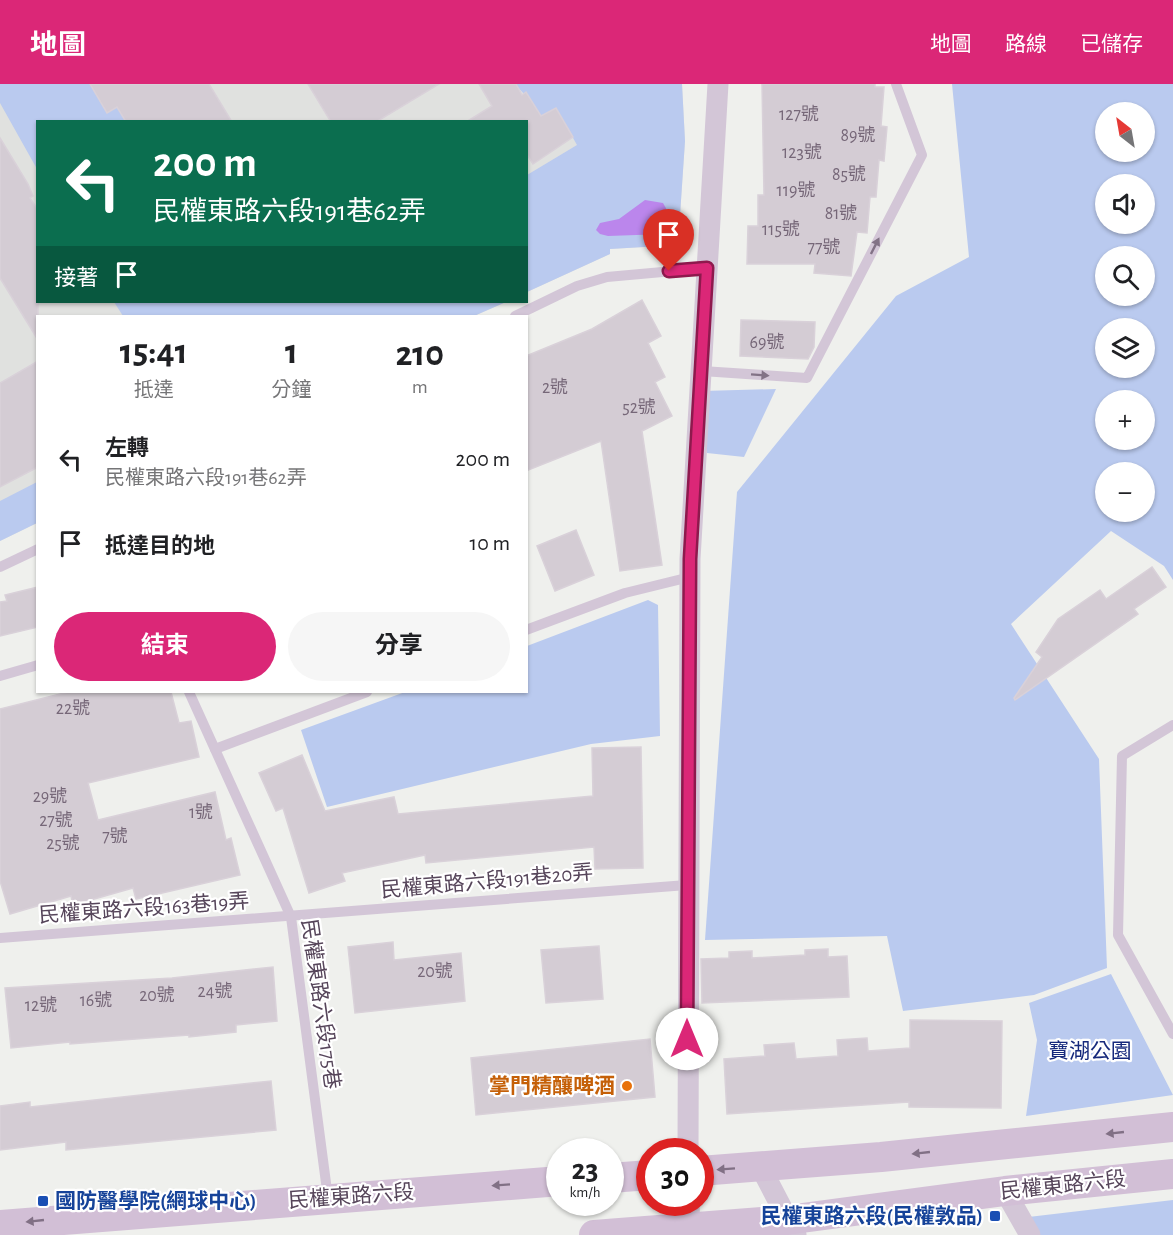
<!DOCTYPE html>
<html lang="zh-TW">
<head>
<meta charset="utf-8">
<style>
	body { margin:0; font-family:"Alegreya Sans","Noto Sans TC",sans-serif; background:#f6f6f6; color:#202124; height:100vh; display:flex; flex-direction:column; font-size:22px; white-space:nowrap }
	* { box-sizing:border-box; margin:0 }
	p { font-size:20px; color:#757577 }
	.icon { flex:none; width:33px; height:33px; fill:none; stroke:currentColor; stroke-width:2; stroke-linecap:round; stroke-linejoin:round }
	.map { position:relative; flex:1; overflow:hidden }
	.details { position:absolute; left:36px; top:231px; width:492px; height:378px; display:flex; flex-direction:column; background:#fff; border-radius:0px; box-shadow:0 2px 4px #0004 }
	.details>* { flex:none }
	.hud { position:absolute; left:36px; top:36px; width:492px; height:183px; border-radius:0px; box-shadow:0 2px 4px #0004; background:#0b6e4f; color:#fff; overflow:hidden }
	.needle { width:39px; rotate:329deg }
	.fabs { position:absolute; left:1095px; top:18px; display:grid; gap:12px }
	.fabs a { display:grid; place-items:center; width:60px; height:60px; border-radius:50%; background:#fff; box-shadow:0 2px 4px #0004; font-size:30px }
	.speed { position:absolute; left:546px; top:1054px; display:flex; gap:12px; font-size:30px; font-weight:700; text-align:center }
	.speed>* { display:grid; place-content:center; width:78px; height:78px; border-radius:50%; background:#fff; box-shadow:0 2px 4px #0004; line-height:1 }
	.speed small { font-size:15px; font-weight:400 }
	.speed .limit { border:9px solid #d22; background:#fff; color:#111 }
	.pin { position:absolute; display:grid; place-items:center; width:51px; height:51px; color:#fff; margin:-62px -26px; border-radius:50% 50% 50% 0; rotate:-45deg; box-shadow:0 0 6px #0007 }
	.pin .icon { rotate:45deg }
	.me { position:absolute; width:66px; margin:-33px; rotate:0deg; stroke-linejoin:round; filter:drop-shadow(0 0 4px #0008) }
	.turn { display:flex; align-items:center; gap:21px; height:126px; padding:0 18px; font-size:27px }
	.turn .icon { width:78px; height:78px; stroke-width:2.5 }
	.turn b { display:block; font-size:42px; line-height:51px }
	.then { display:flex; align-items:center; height:57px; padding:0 18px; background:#0003; gap:12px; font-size:22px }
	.eta { display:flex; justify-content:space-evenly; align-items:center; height:102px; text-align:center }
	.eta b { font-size:36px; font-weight:700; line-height:42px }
	.primary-button { display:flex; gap:12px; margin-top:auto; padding:12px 18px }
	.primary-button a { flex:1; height:69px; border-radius:36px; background:#db2777; color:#fff; font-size:24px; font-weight:700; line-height:69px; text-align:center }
	.primary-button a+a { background:#f6f6f6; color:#202124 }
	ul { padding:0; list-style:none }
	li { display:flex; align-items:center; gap:18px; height:84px; padding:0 18px }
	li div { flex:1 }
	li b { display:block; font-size:22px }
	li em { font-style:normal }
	header { display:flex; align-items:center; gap:36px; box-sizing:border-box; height:84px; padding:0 30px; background:#db2777; color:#fff }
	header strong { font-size:28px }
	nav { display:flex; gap:33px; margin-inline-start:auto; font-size:21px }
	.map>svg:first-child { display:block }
	.education { fill:#e0e1df }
	.green { fill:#bacaef; fill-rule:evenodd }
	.water { fill:#bb86ec }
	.building { fill:#d4ccd4; stroke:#d9d1d9; stroke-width:1.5 }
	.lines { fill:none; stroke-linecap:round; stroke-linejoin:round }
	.service { stroke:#d3c6d7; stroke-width:10 }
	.minor { stroke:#d3c6d7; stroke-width:21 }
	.secondary { stroke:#d2bfd6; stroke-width:30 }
	.oneway { fill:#827286 }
	.oneway2 { fill:#817085 }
	.route-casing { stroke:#8e194d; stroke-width:15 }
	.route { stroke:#db2777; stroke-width:10 }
	.food-dot { fill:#e8710a; stroke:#fff; stroke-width:2 }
	.transit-dot { fill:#1a4fb4; stroke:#fff; stroke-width:2 }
	.labels { text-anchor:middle; stroke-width:4.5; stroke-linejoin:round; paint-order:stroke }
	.number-label { font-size:18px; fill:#766778 }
	.street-label { font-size:21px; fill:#56455a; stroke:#fff }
	.park-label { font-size:21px; fill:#16297c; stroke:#fff }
	.food-label { font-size:21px; font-weight:bold; fill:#c56008; stroke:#fff; text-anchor:end }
	.transit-label { font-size:21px; font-weight:bold; fill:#164399; stroke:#fff; text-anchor:start }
</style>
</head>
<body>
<header>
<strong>地圖</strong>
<nav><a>地圖</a><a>路線</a><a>已儲存</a></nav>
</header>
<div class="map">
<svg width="1173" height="1151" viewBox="0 0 1173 1151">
	<rect width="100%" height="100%" fill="#eff0ed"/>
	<path class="education" d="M 0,0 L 682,0 L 685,57 L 678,161 L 610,165 L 610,170 L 527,208 L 526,38 L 38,38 L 38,218 L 506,218 L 474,232 L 38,232 L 37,439 L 0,457 Z"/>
	<g class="green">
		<path d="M 0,0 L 90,0 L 107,29 L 118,21 L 126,37 L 38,38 L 37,85 L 0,19 Z"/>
		<path d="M 516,0 L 682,0 L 685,57 L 678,161 L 610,165 L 610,170 L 527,208 L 527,91 L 577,61 L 556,24 L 539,35 C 540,21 523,12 516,0 Z"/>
		<path d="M 952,0 L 1173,0 L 1173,496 L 1164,482 L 1111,447 L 1011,540 L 1099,675 L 1107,884 L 1034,911 L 903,927 L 887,852 L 705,856 L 737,408 L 896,212 L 969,173 ZM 1106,28 L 1144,28 L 1144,68 L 1106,68 ZM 1106,100 L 1144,100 L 1144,140 L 1106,140 ZM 1106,172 L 1144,172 L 1144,212 L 1106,212 ZM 1106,244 L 1144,244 L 1144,284 L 1106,284 ZM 1106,316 L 1144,316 L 1144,356 L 1106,356 ZM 1106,388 L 1144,388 L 1144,428 L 1106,428 Z"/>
		<path d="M 114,218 L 506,218 L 474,232 L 123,232 Z"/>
		<path d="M 776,305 L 744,373 L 707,369 L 702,307 Z"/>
		<path d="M 37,398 L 37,439 L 0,457 L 0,417 Z"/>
		<path d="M 648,516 L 658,521 L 660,652 L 591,660 L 327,723 L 301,646 L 405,608 L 526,608 L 527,562 Z"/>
		<path d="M 1111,890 L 1173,1011 L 1026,1032 L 1037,956 L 1029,919 Z"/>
		<path d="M 1173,1116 L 1173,1151 L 1030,1151 L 1020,1134 Z"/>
	</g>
	<path class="water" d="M 645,116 L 663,119 C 669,129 674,141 665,150 L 608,152 L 600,150 L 596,146 L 600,139 L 619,135 Z"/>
	<g class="building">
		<path d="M 90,0 L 209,0 L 232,38 L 126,38 L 117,23 L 107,29 Z"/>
		<path d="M 308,0 L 439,0 L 376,38 L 331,38 Z"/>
		<path d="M 479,0 L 516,0 L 522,11 L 526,8 L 541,32 L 556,24 L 573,53 L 533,80 L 526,69 L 526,38 L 466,38 L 492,22 Z"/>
		<path d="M 762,0 L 875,0 L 875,3 L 884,3 L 881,42 L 887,43 L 884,77 L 879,76 L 876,113 L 870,113 L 867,149 L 857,148 L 851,192 L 814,189 L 815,180 L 747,180 L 748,142 L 758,142 L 758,111 L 764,111 Z"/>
		<path d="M 0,54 L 28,100 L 33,112 L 30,114 L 38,126 L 38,256 L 0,194 Z"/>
		<path d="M 642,216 L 661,252 L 648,259 L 665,293 L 655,298 L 672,332 L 642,347 L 662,481 L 620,487 L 601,357 L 526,387 L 526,272 L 592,245 Z"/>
		<path d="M 741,236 L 815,238 L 814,263 L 808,275 L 740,272 Z"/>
		<path d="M 38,277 L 38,383 L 0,403 L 0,299 Z"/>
		<path d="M 576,446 L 594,491 L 555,507 L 537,462 Z"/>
		<path d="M 1152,483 L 1166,503 L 1134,525 L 1138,530 L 1015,616 L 1014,614 L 1042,573 L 1036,568 L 1058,535 L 1100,506 L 1106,515 Z"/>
		<path d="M 38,503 L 38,543 L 0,552 L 0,518 L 7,517 L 5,511 Z"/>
		<path d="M 68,608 L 171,608 L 179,639 L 191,637 L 199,673 L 88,699 L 98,736 L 215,708 L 226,756 L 231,754 L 240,791 L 136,815 L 133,804 L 73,821 L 71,812 L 10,830 L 0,797 L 0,625 Z"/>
		<path d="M 641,663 L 643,784 L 595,785 L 594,763 L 426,779 L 425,771 L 342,789 L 345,797 L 309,809 L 283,724 L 276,727 L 259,689 L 302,671 L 325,727 L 394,713 L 398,730 L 593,712 L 592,664 Z"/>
		<path d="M 393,858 L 394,876 L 461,869 L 465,917 L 355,929 L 348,863 Z"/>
		<path d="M 599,862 L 603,915 L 546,919 L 541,866 Z"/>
		<path d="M 828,865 L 828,873 L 847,872 L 849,913 L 702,919 L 701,875 L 729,874 L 729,868 L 752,867 L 752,874 L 805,871 L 805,866 Z"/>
		<path d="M 273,883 L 277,937 L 236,941 L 236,948 L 189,953 L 189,951 L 70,960 L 70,958 L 11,964 L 5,904 L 172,894 Z"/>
		<path d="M 910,936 L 1002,937 L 1001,1024 L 909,1023 L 909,1018 L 727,1030 L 724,975 L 765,972 L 764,961 L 794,959 L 796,975 L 838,972 L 837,956 L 867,954 L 868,967 L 910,964 Z"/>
		<path d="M 650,955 L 655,1013 L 476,1031 L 471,974 Z"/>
		<path d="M 271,997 L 276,1046 L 66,1066 L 66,1058 L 0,1066 L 0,1022 L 30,1018 L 30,1023 Z"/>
	</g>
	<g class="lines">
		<g class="service">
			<path d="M 515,232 L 577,202 L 607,193 L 707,184"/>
			<path d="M 702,287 L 807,294 L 922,71 L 896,0"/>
			<path d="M 0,483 L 38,465"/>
			<path d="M 526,546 L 625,509 L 690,493"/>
			<path d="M 0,592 L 38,581"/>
			<path d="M 189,608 L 291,833 L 328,1114"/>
			<path d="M 1173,641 L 1122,672 L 1118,851 L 1173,950"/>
			<path d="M 215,665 L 367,608"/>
			<path d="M 0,854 L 687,801"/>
		</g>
		<g class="minor">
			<path d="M 688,1068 L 690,475 L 718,0"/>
			<path d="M 760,1082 L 796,1151"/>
			<path d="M 1005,1107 L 1030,1151"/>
			<path d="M 689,1119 L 690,1144"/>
		</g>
		<g class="secondary">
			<path d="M 700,1087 L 881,1073 L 1173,1043"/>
			<path d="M 610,1094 L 650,1091"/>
			<path d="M 0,1141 L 560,1097"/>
			<path d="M 594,1151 L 787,1136 L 1005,1107 L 1173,1090"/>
		</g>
	</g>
	<defs><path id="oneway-solid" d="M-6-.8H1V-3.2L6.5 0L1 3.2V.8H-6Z" transform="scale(1.5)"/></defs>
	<g class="oneway">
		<use href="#oneway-solid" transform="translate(875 162) rotate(-63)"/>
		<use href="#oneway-solid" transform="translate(760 291) rotate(4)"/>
	</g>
	<g class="oneway2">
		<use href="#oneway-solid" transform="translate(1115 1049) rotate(174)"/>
		<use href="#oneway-solid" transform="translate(921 1069) rotate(174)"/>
		<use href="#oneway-solid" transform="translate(726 1085) rotate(176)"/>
		<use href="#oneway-solid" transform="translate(501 1101) rotate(176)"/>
		<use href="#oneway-solid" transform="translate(35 1137) rotate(174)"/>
	</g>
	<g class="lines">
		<g class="route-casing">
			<path id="route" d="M 669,187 L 707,184 L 690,475 L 687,955"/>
		</g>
		<use href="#route" class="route"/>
	</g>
	<circle class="food-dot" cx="627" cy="1002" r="6"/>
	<g class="transit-dot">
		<rect x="37" y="1111" width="12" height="12" rx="3"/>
		<rect x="989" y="1126" width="12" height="12" rx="3"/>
	</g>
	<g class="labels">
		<g class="number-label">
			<text x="799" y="36">127號</text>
			<text x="858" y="57">89號</text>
			<text x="802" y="74">123號</text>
			<text x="849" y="96">85號</text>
			<text x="796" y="112">119號</text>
			<text x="841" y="135">81號</text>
			<text x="781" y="151">115號</text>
			<text x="824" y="169">77號</text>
			<text x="767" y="264">69號</text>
			<text x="555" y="309">2號</text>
			<text x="639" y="329">52號</text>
			<text x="73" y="630">22號</text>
			<text x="50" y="718">29號</text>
			<text x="201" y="734">1號</text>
			<text x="56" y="742">27號</text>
			<text x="115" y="758">7號</text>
			<text x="63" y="765">25號</text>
			<text x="435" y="893">20號</text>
			<text x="215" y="913">24號</text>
			<text x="157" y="917">20號</text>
			<text x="96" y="922">16號</text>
			<text x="41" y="927">12號</text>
		</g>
		<g class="street-label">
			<text transform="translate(487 797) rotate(-5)" y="7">民權東路六段191巷20弄</text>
			<text transform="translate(144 824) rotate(-4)" y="7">民權東路六段163巷19弄</text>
			<text transform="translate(321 920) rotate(82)" y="7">民權東路六段175巷</text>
			<text transform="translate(1063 1101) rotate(-6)" y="7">民權東路六段</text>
			<text transform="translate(351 1112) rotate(-4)" y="7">民權東路六段</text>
		</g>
		<g class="park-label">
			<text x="1090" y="974">寶湖公園</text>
		</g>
		<g class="food-label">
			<text x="615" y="1009">掌門精釀啤酒</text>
		</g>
		<g class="transit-label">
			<text x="55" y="1124">國防醫學院(網球中心)</text>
			<text x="983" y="1139" text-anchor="end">民權東路六段(民權敦品)</text>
		</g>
	</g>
</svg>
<div class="fabs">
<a><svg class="needle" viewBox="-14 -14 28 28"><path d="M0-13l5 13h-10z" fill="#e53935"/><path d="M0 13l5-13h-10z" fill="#757577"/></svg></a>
<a><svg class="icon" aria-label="sound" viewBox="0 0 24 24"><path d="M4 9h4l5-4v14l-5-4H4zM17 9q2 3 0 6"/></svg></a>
<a><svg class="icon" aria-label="search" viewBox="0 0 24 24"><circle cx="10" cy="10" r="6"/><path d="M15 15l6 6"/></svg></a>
<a><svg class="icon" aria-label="layers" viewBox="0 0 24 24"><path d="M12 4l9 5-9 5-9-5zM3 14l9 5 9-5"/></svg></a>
<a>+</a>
<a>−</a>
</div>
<div class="speed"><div>23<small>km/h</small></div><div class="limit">30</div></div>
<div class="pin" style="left:669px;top:187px;background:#d93025"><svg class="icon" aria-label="arrive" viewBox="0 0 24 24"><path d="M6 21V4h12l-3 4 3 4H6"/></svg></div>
<svg class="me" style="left:687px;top:955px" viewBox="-20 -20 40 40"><circle r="19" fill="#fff"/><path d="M0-13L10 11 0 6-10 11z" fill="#db2777"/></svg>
<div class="hud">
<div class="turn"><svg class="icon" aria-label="left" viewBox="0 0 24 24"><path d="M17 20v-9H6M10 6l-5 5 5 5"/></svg><div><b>200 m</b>民權東路六段191巷62弄</div></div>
<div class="then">接著<svg class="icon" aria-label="arrive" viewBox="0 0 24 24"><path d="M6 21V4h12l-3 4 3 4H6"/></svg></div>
</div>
<section class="details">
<div class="eta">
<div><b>15:41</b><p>抵達</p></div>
<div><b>1</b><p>分鐘</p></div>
<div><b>210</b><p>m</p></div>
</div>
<ul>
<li><svg class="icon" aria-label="left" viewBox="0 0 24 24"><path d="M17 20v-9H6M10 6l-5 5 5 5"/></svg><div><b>左轉</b><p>民權東路六段191巷62弄</p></div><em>200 m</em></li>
<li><svg class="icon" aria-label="arrive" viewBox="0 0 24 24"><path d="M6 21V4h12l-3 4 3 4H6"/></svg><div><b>抵達目的地</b></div><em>10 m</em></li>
</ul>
<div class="primary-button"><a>結束</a><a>分享</a></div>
</section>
</div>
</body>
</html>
